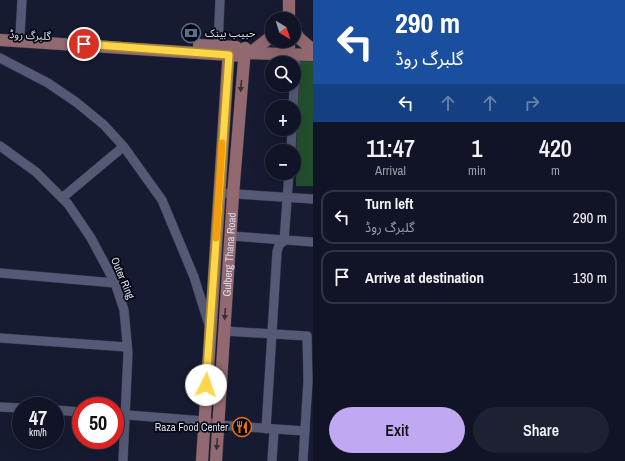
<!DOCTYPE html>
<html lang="en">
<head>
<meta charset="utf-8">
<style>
	body { margin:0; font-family:"Archivo Narrow","Noto Sans Arabic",sans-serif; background:#1e2132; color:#f1f3f6; height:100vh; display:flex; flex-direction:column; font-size:15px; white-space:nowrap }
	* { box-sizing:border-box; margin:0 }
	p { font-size:13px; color:#9c9ea7 }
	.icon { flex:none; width:22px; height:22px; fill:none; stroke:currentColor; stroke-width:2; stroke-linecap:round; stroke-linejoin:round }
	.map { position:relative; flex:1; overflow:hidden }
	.side { display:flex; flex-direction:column; background:#111426; width:312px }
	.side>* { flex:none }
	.banner { background:#1a4fa0; color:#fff; overflow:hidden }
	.needle { width:26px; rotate:142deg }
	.buttons { position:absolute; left:265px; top:12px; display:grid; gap:8px }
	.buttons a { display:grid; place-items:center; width:36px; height:36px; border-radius:50%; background:#111426; box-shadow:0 4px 16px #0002,0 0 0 1px #303343; font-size:20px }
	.speed { position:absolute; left:12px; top:397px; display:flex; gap:8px; font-size:20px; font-weight:700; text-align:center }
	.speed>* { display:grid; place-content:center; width:52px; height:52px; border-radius:50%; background:#111426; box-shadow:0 4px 16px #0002,0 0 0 1px #303343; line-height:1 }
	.speed small { font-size:10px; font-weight:400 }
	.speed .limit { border:6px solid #d22; background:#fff; color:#111 }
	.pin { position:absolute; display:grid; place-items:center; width:34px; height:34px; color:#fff; margin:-17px; border:2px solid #fff; border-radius:50%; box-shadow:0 1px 4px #0007 }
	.me { position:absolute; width:44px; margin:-22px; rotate:4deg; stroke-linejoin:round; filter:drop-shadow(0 0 3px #0008) }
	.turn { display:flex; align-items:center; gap:14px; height:84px; padding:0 16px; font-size:18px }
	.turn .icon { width:52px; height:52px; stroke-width:2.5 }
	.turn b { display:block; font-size:28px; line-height:34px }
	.lanes { display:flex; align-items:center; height:38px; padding:0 16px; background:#0003; justify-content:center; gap:20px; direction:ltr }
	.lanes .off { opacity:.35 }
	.eta { display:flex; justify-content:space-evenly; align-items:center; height:68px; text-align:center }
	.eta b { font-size:24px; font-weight:600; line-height:28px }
	.button { display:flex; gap:8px; margin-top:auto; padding:8px 16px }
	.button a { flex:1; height:46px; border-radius:24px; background:#c0a8f3; color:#111; font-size:16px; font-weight:600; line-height:46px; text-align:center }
	.button a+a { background:#1e2132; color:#f1f3f6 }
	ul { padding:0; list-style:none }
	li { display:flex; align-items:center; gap:12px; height:54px; margin:0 8px 6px; padding:0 8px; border:2px solid #303343; border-radius:12px }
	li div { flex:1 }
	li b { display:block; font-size:15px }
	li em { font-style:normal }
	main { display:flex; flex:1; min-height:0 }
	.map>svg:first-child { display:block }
	.green { fill:#234f2e }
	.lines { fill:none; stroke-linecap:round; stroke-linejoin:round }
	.minor-casing { stroke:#333548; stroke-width:10 }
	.major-casing { stroke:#333548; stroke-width:13 }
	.minor { stroke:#545975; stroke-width:9 }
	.major { stroke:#926970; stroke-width:12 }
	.oneway { fill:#3d2e36 }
	.route-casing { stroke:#a68a30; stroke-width:10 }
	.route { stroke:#ffd54a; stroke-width:7 }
	.slow { stroke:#f59e0b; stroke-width:7 }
	.labels { text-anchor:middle; stroke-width:3.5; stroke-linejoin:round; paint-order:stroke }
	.poi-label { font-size:11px; fill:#dadeee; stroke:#050710; text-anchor:start }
	.street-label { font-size:11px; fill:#dadeee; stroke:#050710 }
</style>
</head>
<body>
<main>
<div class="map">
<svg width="313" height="461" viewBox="0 0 313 461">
	<rect width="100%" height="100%" fill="#171b32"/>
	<path class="green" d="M 297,56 L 313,58 L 313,186 L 296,186 Z"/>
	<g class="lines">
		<g class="minor-casing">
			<g id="minor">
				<path d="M 20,35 L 22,0"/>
				<path d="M 218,46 L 220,0"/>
				<path d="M 0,58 L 48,83 L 76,102 L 104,125 L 124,147 L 162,200 L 194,277 L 209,325"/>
				<path d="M 293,107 L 296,54"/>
				<path d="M 0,146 L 36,172 L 68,204 L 91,238 L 115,283 L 124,310 L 128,353 L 123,461"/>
				<path d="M 291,151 L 292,129"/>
				<path d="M 219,193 L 313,199"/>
				<path d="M 62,198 L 123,147"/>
				<path d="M 231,236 L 313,242"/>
				<path d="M 0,273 L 115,283"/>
				<path d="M 224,331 L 307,336 L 308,381 L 303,461"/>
				<path d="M 0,338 L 127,347"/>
				<path d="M 0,407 L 21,408"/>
				<path d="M 55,410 L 81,412"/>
				<path d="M 115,414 L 204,421 L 218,425 L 305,431"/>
				<path d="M 266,429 L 277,252 L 279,245 L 284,241 L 289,173"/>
				<path d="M 272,461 L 274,430"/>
			</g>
		</g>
		<g class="major-casing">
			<g id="major">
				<path d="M 289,0 L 289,19"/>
				<path d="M 294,30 L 299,38 L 313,50"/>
				<path d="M 0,40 L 244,56 L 250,53 L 313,55"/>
				<path d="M 199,45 L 236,47"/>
				<path d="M 250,53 L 272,36"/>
				<path d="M 289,54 L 289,41"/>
				<path d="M 202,461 L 229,47"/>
				<path id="s1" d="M 216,461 L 233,195 L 245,48"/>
			</g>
		</g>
		<use href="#minor" class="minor"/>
		<use href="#major" class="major"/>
	</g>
	<defs><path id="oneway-solid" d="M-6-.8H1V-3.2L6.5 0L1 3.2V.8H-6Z"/></defs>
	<g class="oneway">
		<use href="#oneway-solid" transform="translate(241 86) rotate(95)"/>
		<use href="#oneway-solid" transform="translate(225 314) rotate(94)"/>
		<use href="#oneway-solid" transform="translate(217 444) rotate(94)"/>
	</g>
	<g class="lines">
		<g class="route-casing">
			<path id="route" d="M 84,44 L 229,55 L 206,385"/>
		</g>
		<use href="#route" class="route"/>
		<path class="slow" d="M 216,238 L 222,143"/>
	</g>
	<defs>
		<g id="bank-ring" transform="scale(1)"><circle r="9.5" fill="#050710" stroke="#5c6f8a" stroke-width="1.5"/><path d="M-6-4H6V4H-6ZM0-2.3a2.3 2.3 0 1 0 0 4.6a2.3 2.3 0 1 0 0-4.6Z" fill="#5c6f8a"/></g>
		<g id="restaurant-ring" transform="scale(1)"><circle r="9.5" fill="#050710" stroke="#e8710a" stroke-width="1.5"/><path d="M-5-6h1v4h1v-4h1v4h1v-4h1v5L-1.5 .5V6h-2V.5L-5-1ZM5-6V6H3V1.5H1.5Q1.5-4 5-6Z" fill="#e8710a"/></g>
	</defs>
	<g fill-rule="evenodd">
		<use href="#bank-ring" x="191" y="33"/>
		<use href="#restaurant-ring" x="242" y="427"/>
	</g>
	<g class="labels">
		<g class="poi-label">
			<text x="205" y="37">حبیب بینک</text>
			<text x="228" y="431" text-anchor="end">Raza Food Center</text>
		</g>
		<g class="street-label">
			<text transform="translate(30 35) rotate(3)" y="4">گلبرگ روڈ</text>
			<text dy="4" stroke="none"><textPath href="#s1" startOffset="207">Gulberg Thana Road</textPath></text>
			<text transform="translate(123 278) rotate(67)" y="4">Outer Ring</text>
		</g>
	</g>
</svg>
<div class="buttons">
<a><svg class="needle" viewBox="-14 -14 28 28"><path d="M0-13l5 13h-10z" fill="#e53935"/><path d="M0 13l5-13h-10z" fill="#9c9ea7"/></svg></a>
<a><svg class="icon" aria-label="search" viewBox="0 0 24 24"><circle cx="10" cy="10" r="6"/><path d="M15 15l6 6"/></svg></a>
<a>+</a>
<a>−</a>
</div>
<div class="speed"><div>47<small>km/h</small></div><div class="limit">50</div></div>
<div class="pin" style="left:84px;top:44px;background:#d93025"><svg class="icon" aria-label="arrive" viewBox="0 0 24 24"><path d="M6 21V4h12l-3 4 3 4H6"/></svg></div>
<svg class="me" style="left:206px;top:385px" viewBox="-20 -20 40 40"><circle r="19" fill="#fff"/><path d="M0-13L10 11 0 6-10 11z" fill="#ffd54a"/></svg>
</div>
<section class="side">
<div class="banner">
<div class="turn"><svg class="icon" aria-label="left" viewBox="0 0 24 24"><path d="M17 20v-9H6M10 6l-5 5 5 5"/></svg><div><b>290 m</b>گلبرگ روڈ</div></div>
<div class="lanes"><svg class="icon" aria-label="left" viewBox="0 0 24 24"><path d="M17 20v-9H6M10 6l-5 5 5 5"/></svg><svg class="icon off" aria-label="ahead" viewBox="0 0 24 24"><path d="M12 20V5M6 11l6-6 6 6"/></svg><svg class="icon off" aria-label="ahead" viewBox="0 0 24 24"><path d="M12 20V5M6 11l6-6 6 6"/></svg><svg class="icon off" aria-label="right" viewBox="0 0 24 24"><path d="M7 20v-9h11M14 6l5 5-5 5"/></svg></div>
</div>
<div class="eta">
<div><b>11:47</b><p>Arrival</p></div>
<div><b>1</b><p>min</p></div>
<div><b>420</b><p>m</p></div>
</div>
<ul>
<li><svg class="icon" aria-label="left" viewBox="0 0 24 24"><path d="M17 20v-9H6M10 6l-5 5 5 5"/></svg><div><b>Turn left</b><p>گلبرگ روڈ</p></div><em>290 m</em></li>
<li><svg class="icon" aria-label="arrive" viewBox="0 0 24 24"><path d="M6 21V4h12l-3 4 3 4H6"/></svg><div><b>Arrive at destination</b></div><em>130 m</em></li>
</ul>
<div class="button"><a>Exit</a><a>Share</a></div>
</section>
</main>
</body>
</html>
